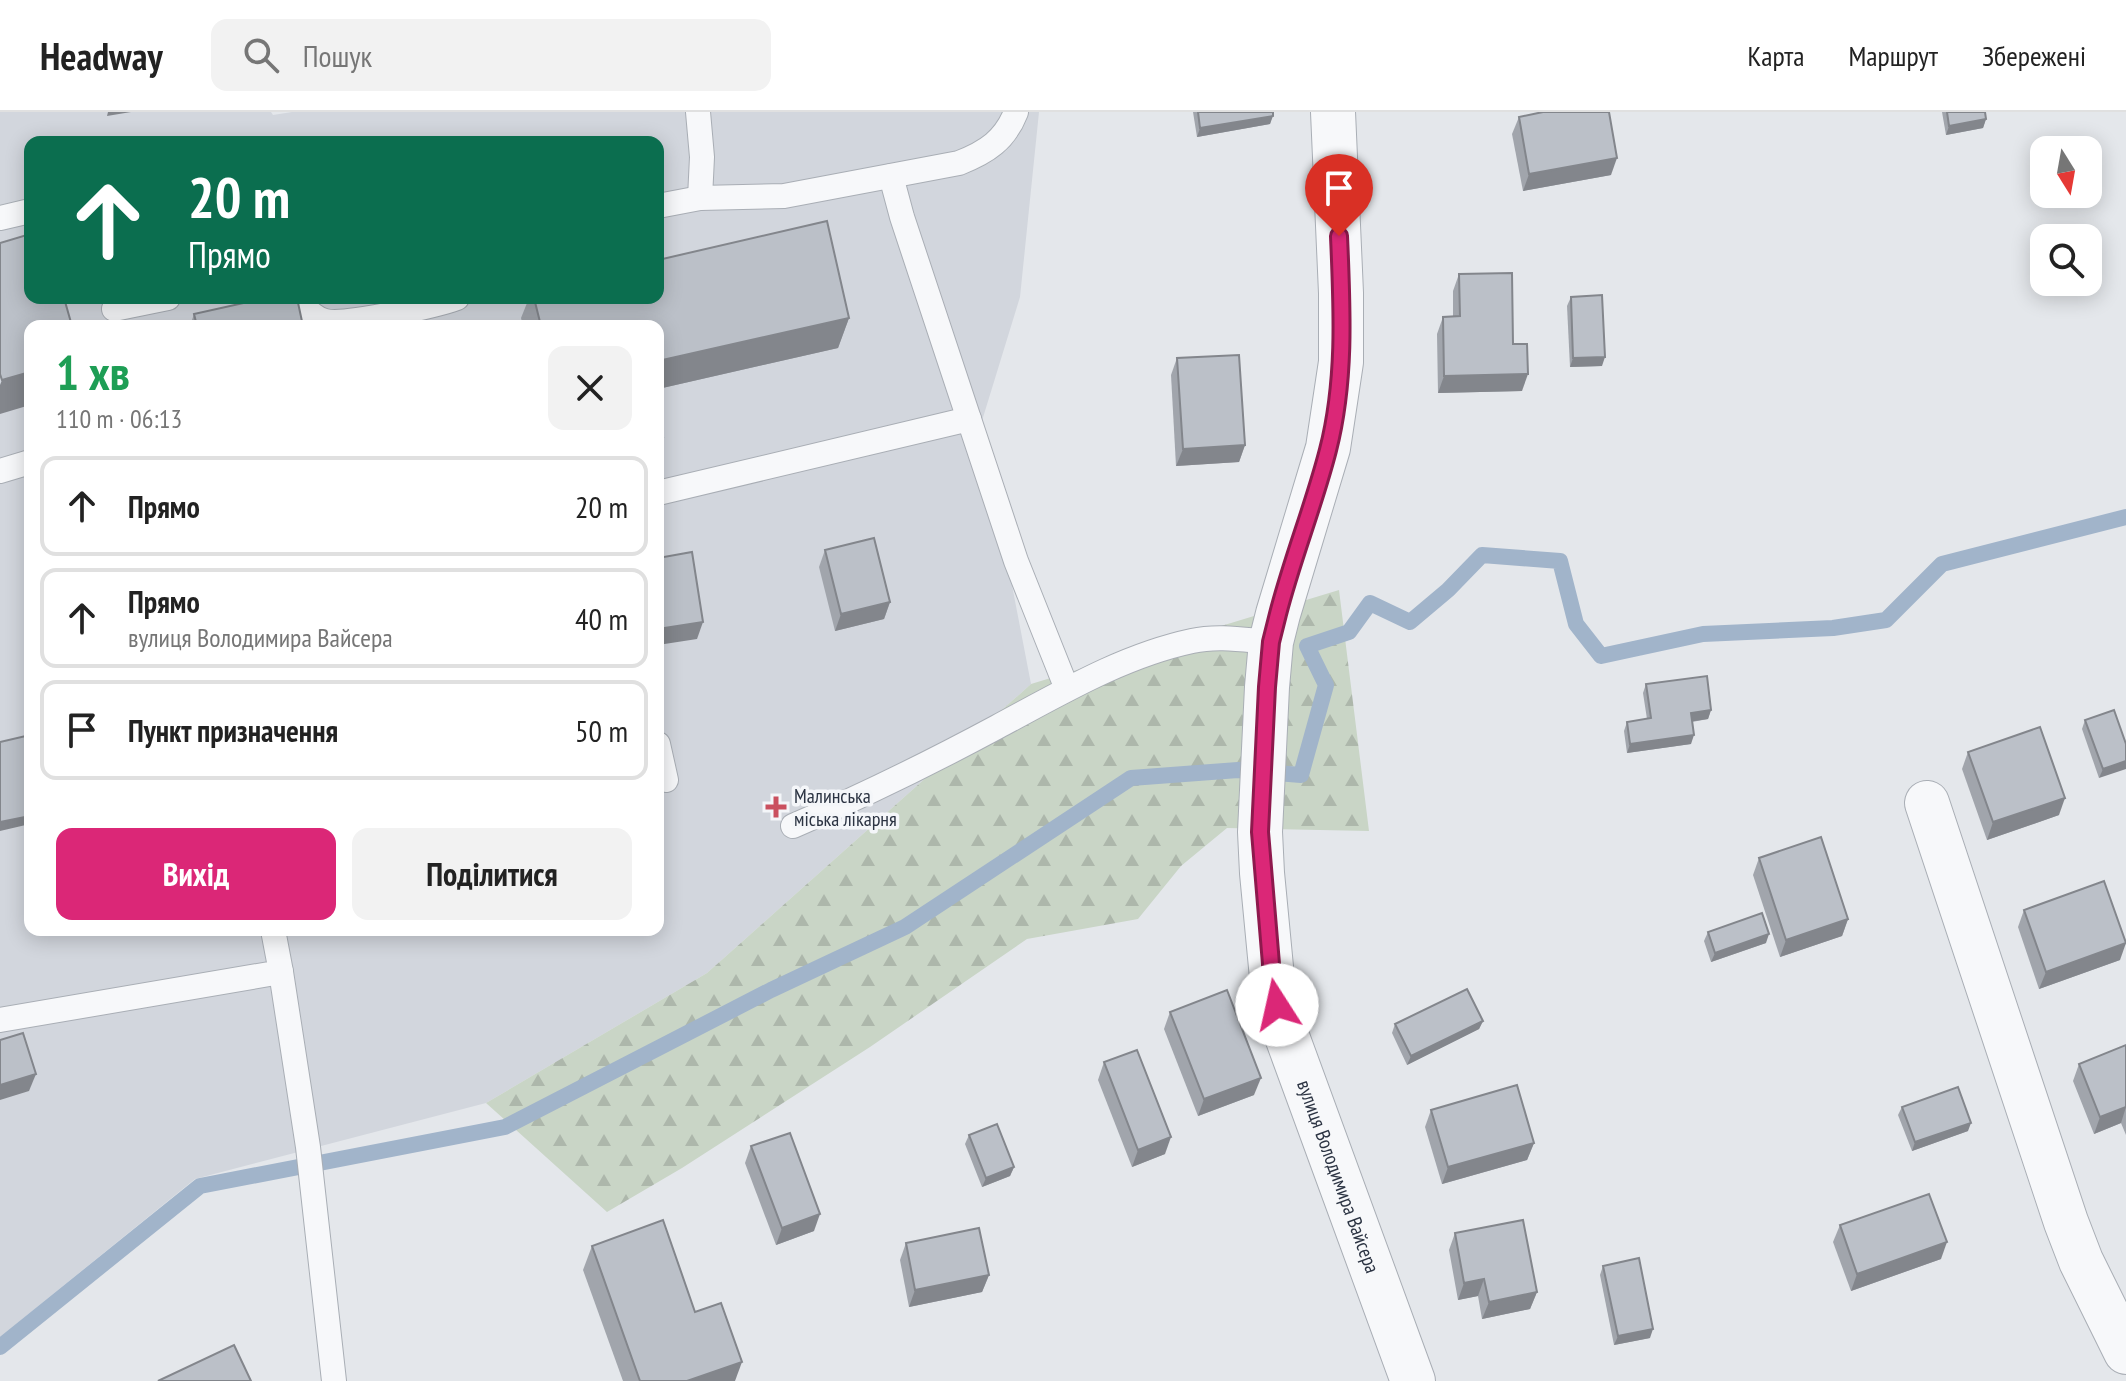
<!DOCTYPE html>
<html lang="uk">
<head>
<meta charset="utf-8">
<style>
	body { margin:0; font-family:"PT Sans Narrow",sans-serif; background:#f2f2f2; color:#222; height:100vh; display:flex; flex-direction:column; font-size:30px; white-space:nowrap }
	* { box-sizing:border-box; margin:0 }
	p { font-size:26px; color:#767676 }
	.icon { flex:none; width:44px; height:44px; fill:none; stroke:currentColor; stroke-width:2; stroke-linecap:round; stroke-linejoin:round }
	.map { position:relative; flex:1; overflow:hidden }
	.details { position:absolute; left:24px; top:208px; width:640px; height:616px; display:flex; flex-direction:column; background:#fff; border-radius:16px; box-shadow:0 4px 20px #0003 }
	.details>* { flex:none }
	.guide { position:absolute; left:24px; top:24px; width:640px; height:168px; border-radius:16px; box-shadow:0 4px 20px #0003; background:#0b6e4f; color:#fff; overflow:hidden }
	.needle { width:52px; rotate:169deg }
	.tools { position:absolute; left:2030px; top:24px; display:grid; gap:16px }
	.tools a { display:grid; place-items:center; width:72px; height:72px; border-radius:16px; background:#fff; box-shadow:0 4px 20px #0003; font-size:40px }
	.pin { position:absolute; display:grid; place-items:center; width:68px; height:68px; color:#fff; margin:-82px -34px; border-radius:50% 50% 50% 0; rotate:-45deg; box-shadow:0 0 8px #0007 }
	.pin .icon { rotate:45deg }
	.me { position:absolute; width:88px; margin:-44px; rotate:350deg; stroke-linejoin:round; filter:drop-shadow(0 0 6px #0008) }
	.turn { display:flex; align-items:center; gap:28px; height:168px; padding:0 32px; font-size:36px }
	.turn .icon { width:104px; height:104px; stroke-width:2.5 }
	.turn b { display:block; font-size:56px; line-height:68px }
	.round { display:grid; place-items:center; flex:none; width:84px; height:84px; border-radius:16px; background:#f2f2f2 }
	.headline { display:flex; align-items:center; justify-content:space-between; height:136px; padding:0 32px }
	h1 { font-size:48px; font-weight:800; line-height:60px; color:#1e9e55 }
	.action { display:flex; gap:16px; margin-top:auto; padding:16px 32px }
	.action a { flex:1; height:92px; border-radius:16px; background:#db2777; color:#fff; font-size:32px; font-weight:800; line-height:92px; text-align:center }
	.action a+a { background:#f2f2f2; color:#222 }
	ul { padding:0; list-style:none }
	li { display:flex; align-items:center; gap:24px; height:100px; margin:0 16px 12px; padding:0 16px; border:4px solid #e0e0e0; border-radius:16px }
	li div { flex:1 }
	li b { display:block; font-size:30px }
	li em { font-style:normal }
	header { display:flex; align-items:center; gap:48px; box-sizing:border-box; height:112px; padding:0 40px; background:#fff; border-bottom:2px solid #e0e0e0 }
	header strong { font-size:38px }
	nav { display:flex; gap:44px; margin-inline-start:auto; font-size:28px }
	.search { width:560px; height:72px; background:#f2f2f2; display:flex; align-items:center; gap:20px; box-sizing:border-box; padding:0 28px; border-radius:16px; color:#767676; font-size:30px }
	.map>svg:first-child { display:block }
	.built { fill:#d2d6dd; fill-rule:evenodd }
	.forest { fill:url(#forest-firs) }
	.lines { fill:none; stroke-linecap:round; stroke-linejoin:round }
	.stream { stroke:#a1b4ca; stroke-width:16 }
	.lane-casing { stroke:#a9aeb5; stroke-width:26 }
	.street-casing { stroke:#a9aeb5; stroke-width:46 }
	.lane { stroke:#f7f8fa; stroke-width:24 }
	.street { stroke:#f7f8fa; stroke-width:44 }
	.wall { fill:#a1a5ac }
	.shaded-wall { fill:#83868c }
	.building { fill:#bbc0c8; stroke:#83868c; stroke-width:2 }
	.route-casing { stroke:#8e194d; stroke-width:20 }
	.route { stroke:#db2777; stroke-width:14 }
	.poi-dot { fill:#ca505f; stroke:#f4f6f9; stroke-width:3 }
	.labels { text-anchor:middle; stroke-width:7; stroke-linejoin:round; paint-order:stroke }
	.poi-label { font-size:20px; fill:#2c3443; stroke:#f4f6f9; text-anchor:start }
	.street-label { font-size:20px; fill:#2c3443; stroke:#f4f6f9 }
</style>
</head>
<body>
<header>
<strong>Headway</strong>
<div class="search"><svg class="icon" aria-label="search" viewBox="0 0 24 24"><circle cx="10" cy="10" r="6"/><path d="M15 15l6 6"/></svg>Пошук</div>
<nav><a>Карта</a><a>Маршрут</a><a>Збережені</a></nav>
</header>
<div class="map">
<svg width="2126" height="1269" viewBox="0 0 2126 1269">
	<defs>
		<pattern id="forest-firs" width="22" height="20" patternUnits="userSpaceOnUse" patternTransform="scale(2)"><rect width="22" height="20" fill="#c9d5c6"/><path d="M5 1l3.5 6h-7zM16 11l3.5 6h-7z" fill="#adb7ab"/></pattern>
	</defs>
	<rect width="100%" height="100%" fill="#e4e7eb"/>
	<path class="built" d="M 0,0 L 271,0 L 273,3 L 292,0 L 1039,0 L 1020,185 L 981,312 L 1031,572 L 707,861 L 486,991 L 195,1067 L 0,1225 ZM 30,30 L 658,30 L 658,186 L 30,186 ZM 30,214 L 658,214 L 658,818 L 30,818 Z"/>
	<path class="forest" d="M 1339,478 L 1369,719 L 1227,716 L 1181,754 L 1138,807 L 1027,827 L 870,935 L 682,1056 L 607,1100 L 486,991 L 707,861 L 1031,572 Z"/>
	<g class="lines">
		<path class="stream" d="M 0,1235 L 200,1074 L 505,1015 L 771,878 L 905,815 L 1131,666 L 1238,658 L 1301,663 L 1326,573 L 1307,534 L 1349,520 L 1370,491 L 1410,510 L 1448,478 L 1482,443 L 1560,449 L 1576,512 L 1601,544 L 1703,522 L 1833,516 L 1886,508 L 1942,452 L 2126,405"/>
		<g class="lane-casing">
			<g id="lane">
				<path d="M 698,0 L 702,45 L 700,86"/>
				<path d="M 891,64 L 902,105 L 1016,449 L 1067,577"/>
				<path d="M 658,94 L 700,86 L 784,84 L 959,51 C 987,40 1005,28 1016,0"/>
				<path d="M 0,106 L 30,99"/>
				<path d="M 295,186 C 304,195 313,206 325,209 C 345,214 435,194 457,186"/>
				<path d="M 114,197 L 168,186"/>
				<path d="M 0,359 L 30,350"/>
				<path d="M 658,381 L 969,307"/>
				<path d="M 658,632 L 666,668"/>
				<path d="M 793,714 C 863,684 930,651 997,615 C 1059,582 1122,544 1192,529 C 1218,523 1245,528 1271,530"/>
				<path d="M 281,860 L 308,1035 L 334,1269"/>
				<path d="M 0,908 L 281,860 L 273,818"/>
			</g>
		</g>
		<g class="street-casing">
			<g id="street">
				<path id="s1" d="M 1333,0 L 1341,181 L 1341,250 L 1328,336 L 1278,502 L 1271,530 L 1267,575 L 1260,720 L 1262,761 L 1273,876 L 1282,911 L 1413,1269"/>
				<path d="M 1927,691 L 2066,1110 L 2081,1149 L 2126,1240"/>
			</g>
		</g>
		<use href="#lane" class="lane"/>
		<use href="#street" class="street"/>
	</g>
	<g class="wall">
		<path d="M 1193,0 L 1273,0 L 1270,12 L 1197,25 Z"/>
		<path d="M 1942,0 L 1985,0 L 1986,7 L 1983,16 L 1946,23 Z"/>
		<path d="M 1519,5 L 1611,63 L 1523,79 L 1512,22 Z"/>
		<path d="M 1459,162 L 1513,232 L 1522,279 L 1438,281 L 1437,222 L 1443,205 L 1453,204 L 1453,179 Z"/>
		<path d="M 1571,185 L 1602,254 L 1570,255 L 1567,194 Z"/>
		<path d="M 529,186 L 658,186 L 849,206 L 838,236 L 658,277 L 658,214 L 523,214 L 521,206 Z"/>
		<path d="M 194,202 L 303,214 L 190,214 Z"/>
		<path d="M 1177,246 L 1245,333 L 1239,350 L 1176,354 L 1171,263 Z"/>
		<path d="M 825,438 L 890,490 L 884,507 L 835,519 L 819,455 Z"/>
		<path d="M 1646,572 L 1711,598 L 1708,607 L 1692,610 L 1691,632 L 1627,641 L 1624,619 L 1627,610 L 1647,607 L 1643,581 Z"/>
		<path d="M 2085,608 L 2126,632 L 2099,666 L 2082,617 Z"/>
		<path d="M 1968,640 L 2059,703 L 1987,728 L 1962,657 Z"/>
		<path d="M 1759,746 L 1848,807 L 1842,824 L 1780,845 L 1753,763 Z"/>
		<path d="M 2024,798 L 2120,848 L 2039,877 L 2018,815 Z"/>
		<path d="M 1708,820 L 1766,831 L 1711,850 L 1704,829 Z"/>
		<path d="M 1170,900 L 1254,983 L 1198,1004 L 1164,917 Z"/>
		<path d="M 1483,909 L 1479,917 L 1407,953 L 1392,921 L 1395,912 Z"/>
		<path d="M 2126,933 L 2126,1023 L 2121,1011 L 2094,1022 L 2073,969 L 2079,952 Z"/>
		<path d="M 1104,950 L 1165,1042 L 1132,1055 L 1098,968 Z"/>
		<path d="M 1902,995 L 1968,1019 L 1912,1039 L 1898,1003 Z"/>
		<path d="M 1431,998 L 1534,1031 L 1527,1048 L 1442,1072 L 1425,1015 Z"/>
		<path d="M 969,1023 L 1014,1055 L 1010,1064 L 982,1075 L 965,1032 Z"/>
		<path d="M 751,1034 L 814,1119 L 776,1133 L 745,1051 Z"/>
		<path d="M 1840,1113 L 1941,1147 L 1851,1179 L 1833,1130 Z"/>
		<path d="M 1455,1121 L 1537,1180 L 1530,1197 L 1482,1207 L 1478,1184 L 1458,1188 L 1449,1138 Z"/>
		<path d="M 906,1131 L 989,1163 L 982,1180 L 909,1195 L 900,1148 Z"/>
		<path d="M 592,1134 L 695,1200 L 735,1269 L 623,1269 L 583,1158 Z"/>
		<path d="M 1603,1154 L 1650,1226 L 1614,1233 L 1600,1163 Z"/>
	</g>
	<g class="shaded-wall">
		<path d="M 108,0 L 131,0 L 107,4 Z"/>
		<path d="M 1273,4 L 1270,12 L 1197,25 L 1200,16 Z"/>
		<path d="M 1986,7 L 1983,16 L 1946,23 L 1949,14 Z"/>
		<path d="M 1617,46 L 1611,63 L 1523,79 L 1529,62 Z"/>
		<path d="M 849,206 L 838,236 L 658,277 L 658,249 Z"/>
		<path d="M 1605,245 L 1602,254 L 1570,255 L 1573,246 Z"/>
		<path d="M 30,260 L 30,293 L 0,302 L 0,273 L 2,268 Z"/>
		<path d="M 1528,262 L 1522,279 L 1438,281 L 1444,264 Z"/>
		<path d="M 663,325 L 658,337 L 658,326 Z"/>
		<path d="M 1245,333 L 1239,350 L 1176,354 L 1183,337 Z"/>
		<path d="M 890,490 L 884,507 L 835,519 L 841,502 Z"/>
		<path d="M 703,510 L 697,527 L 658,533 L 658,517 Z"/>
		<path d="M 1711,598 L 1708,607 L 1688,610 L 1691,601 Z"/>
		<path d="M 1694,623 L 1691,632 L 1627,641 L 1630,632 Z"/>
		<path d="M 2126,649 L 2126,657 L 2099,666 L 2103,657 Z"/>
		<path d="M 2065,686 L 2059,703 L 1987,728 L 1993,710 Z"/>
		<path d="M 30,704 L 30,712 L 0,719 L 0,710 Z"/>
		<path d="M 1848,807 L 1842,824 L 1780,845 L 1786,828 Z"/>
		<path d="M 1769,822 L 1766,831 L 1711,850 L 1715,841 Z"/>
		<path d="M 2126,831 L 2120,848 L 2039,877 L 2046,860 Z"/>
		<path d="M 1483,909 L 1479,917 L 1407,953 L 1411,944 Z"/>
		<path d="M 36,962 L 29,979 L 0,988 L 0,973 Z"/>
		<path d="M 1261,966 L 1254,983 L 1198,1004 L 1204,987 Z"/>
		<path d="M 2126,995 L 2121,1011 L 2094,1022 L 2100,1005 Z"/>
		<path d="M 1971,1011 L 1968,1019 L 1912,1039 L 1915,1030 Z"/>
		<path d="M 1171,1025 L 1165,1042 L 1132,1055 L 1138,1038 Z"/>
		<path d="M 1534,1031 L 1527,1048 L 1442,1072 L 1448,1055 Z"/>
		<path d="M 1014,1055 L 1010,1064 L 982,1075 L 986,1066 Z"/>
		<path d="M 820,1102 L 814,1119 L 776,1133 L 782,1116 Z"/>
		<path d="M 1947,1130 L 1941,1147 L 1851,1179 L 1857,1162 Z"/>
		<path d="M 989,1163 L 982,1180 L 909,1195 L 915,1178 Z"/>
		<path d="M 1484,1167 L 1478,1184 L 1458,1188 L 1464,1171 Z"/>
		<path d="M 1537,1180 L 1530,1197 L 1482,1207 L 1489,1190 Z"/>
		<path d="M 1653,1217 L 1650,1226 L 1614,1233 L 1618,1224 Z"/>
		<path d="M 742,1250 L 735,1269 L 687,1269 Z"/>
	</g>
	<g class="building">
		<path d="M 1198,0 L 1273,0 L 1273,4 L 1200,16 Z"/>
		<path d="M 1543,0 L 1609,0 L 1617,46 L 1529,62 L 1519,5 Z"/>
		<path d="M 1947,0 L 1985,0 L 1986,7 L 1949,14 Z"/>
		<path d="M 827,109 L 849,206 L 658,249 L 658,214 L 541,214 L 534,186 L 658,186 L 658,148 Z"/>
		<path d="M 30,122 L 30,186 L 64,186 L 72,214 L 30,214 L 30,260 L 2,268 L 0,262 L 0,131 Z"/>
		<path d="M 1512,161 L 1513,232 L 1527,232 L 1528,262 L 1444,264 L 1443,205 L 1460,204 L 1459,162 Z"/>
		<path d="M 1602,183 L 1605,245 L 1573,246 L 1571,185 Z"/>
		<path d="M 266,186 L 297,186 L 303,214 L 197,214 L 194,202 Z"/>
		<path d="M 1239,243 L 1245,333 L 1183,337 L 1177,246 Z"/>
		<path d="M 658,304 L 663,325 L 658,326 Z"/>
		<path d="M 874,426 L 890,490 L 841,502 L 825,438 Z"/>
		<path d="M 692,440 L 703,510 L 658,517 L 658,446 Z"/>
		<path d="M 1707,564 L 1711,598 L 1691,601 L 1694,623 L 1630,632 L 1627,610 L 1651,606 L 1646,572 Z"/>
		<path d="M 2114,598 L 2126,632 L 2126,649 L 2103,657 L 2085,608 Z"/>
		<path d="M 2040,615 L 2065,686 L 1993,710 L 1968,640 Z"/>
		<path d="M 30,623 L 30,704 L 0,710 L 0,630 Z"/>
		<path d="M 1821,725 L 1848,807 L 1786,828 L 1759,746 Z"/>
		<path d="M 2104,769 L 2126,831 L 2046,860 L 2024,798 Z"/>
		<path d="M 1762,801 L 1769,822 L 1715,841 L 1708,820 Z"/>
		<path d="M 1467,877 L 1483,909 L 1411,944 L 1395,912 Z"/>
		<path d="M 1227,878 L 1261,966 L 1204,987 L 1170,900 Z"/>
		<path d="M 23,921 L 36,962 L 0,973 L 0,928 Z"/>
		<path d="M 2126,933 L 2126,995 L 2100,1005 L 2079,952 Z"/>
		<path d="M 1137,938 L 1171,1025 L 1138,1038 L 1104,950 Z"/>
		<path d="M 1517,973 L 1534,1031 L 1448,1055 L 1431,998 Z"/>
		<path d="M 1958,975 L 1971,1011 L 1915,1030 L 1902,995 Z"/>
		<path d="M 997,1012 L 1014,1055 L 986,1066 L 969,1023 Z"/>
		<path d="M 790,1021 L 820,1102 L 782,1116 L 751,1034 Z"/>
		<path d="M 1929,1082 L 1947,1130 L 1857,1162 L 1840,1113 Z"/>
		<path d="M 663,1108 L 695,1200 L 721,1191 L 742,1250 L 687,1269 L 640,1269 L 592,1134 Z"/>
		<path d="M 1523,1108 L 1537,1180 L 1489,1190 L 1484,1167 L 1464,1171 L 1455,1121 Z"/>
		<path d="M 979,1116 L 989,1163 L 915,1178 L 906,1131 Z"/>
		<path d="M 1639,1146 L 1653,1217 L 1618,1224 L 1603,1154 Z"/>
		<path d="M 234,1233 L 251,1269 L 158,1269 Z"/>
	</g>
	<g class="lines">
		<g class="route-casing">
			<path id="route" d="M 1277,893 L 1273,876 L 1260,720 L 1267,575 L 1271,530 L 1278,502 C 1292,447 1314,393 1328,338 C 1346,268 1342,195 1339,124"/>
		</g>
		<use href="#route" class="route"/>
	</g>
	<path class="poi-dot" d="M772 683h8v8h8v8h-8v8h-8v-8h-8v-8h8z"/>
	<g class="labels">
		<g class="poi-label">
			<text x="794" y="691">Малинська<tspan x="794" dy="23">міська лікарня</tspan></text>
		</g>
		<g class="street-label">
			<text dy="7" stroke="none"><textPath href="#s1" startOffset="1086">вулиця Володимира Вайсера</textPath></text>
		</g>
	</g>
</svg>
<div class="tools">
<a><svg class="needle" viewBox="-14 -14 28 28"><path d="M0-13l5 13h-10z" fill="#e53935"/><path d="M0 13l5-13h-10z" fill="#767676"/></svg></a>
<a><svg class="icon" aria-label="search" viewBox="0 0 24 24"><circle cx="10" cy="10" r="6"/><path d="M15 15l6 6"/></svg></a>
</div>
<div class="pin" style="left:1339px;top:124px;background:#d93025"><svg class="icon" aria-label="arrive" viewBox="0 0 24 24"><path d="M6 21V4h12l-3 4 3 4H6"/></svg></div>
<svg class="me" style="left:1277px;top:893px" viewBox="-20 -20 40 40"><circle r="19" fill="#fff"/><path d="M0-13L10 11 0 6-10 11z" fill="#db2777"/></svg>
<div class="guide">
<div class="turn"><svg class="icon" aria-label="ahead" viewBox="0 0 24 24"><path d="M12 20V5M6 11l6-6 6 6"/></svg><div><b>20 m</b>Прямо</div></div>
</div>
<section class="details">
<div class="headline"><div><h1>1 хв</h1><p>110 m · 06:13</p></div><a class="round"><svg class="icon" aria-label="close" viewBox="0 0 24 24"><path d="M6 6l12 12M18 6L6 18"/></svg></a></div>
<ul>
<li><svg class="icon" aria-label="ahead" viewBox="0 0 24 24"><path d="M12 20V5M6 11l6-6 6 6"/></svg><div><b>Прямо</b></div><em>20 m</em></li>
<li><svg class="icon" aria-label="ahead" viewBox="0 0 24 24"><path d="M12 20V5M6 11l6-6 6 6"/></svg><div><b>Прямо</b><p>вулиця Володимира Вайсера</p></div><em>40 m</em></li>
<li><svg class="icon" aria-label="arrive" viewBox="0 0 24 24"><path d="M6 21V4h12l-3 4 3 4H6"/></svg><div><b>Пункт призначення</b></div><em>50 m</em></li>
</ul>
<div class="action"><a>Вихід</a><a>Поділитися</a></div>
</section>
</div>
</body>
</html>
